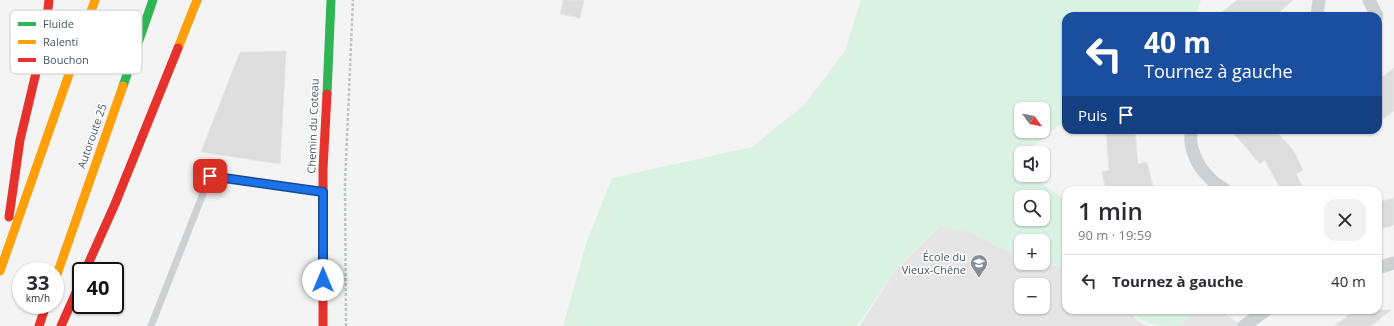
<!DOCTYPE html>
<html lang="fr">
<head>
<meta charset="utf-8">
<style>
	body { margin:0; font-family:"Open Sans",sans-serif; background:#f2f2f3; color:#2b2b33; height:100vh; display:flex; flex-direction:column; font-size:15px; white-space:nowrap }
	* { box-sizing:border-box; margin:0 }
	p { font-size:13px; color:#7c7c81 }
	.icon { flex:none; width:22px; height:22px; fill:none; stroke:currentColor; stroke-width:2; stroke-linecap:round; stroke-linejoin:round }
	.map { position:relative; flex:1; overflow:hidden }
	.side { position:absolute; left:1062px; top:186px; width:320px; height:128px; display:flex; flex-direction:column; background:#fff; border-radius:12px; box-shadow:0 1px 3px #0004 }
	.side>* { flex:none }
	.guide { position:absolute; left:1062px; top:12px; width:320px; height:122px; border-radius:12px; box-shadow:0 1px 3px #0004; background:#1a4fa0; color:#fff; overflow:hidden }
	.needle { width:26px; rotate:122deg }
	.fabs { position:absolute; left:1014px; top:102px; display:grid; gap:8px }
	.fabs a { display:grid; place-items:center; width:36px; height:36px; border-radius:8px; background:#fff; box-shadow:0 1px 3px #0004; font-size:20px }
	.speed { position:absolute; left:12px; top:262px; display:flex; gap:8px; font-size:20px; font-weight:700; text-align:center }
	.speed>* { display:grid; place-content:center; width:52px; height:52px; border-radius:50%; background:#fff; box-shadow:0 1px 3px #0004; line-height:1 }
	.speed small { font-size:10px; font-weight:400 }
	.speed .limit { border:2px solid #111; border-radius:6px; background:#fff; color:#111 }
	.pin { position:absolute; display:grid; place-items:center; width:34px; height:34px; color:#fff; margin:-17px; border-radius:8px; box-shadow:0 2px 6px #0006 }
	.me { position:absolute; width:44px; margin:-22px; rotate:0deg; stroke-linejoin:round; filter:drop-shadow(0 0 3px #0008) }
	.turn { display:flex; align-items:center; gap:14px; height:84px; padding:0 16px; font-size:18px }
	.turn .icon { width:52px; height:52px; stroke-width:2.5 }
	.turn b { display:block; font-size:28px; line-height:34px }
	.then { display:flex; align-items:center; height:38px; padding:0 16px; background:#0003; gap:8px; font-size:15px }
	.round { display:grid; place-items:center; flex:none; width:42px; height:42px; border-radius:12px; background:#f2f2f3 }
	.overview { display:flex; align-items:center; justify-content:space-between; height:68px; padding:0 16px }
	h1 { font-size:24px; font-weight:600; line-height:30px }
	ul { padding:0; list-style:none }
	li { display:flex; align-items:center; gap:12px; height:52px; padding:0 16px; border-top:1px solid #e1e1e2 }
	li div { flex:1 }
	li b { display:block; font-size:15px }
	li em { font-style:normal }
	.map>svg:first-child { display:block }
	.education { fill:#e6e5e6; fill-rule:evenodd }
	.green { fill:#d9f2e3; fill-rule:evenodd }
	.building { fill:#ddddde; stroke:#e5e6e7 }
	.lines { fill:none; stroke-linecap:round; stroke-linejoin:round }
	.path { stroke:#bcc7c4; stroke-width:2.5; stroke-dasharray:3 2; stroke-linecap:butt }
	.lane { stroke:#ced0d2; stroke-width:7 }
	.street { stroke:#ced0d2; stroke-width:13 }
	.fast { stroke:#30b455; stroke-width:9 }
	.slow { stroke:#ff9f0a; stroke-width:9 }
	.jam { stroke:#e5322d; stroke-width:9 }
	.route-casing { stroke:#114b97; stroke-width:10 }
	.route { stroke:#1a73e8; stroke-width:7 }
	.labels { text-anchor:middle; stroke-width:3; stroke-linejoin:round; paint-order:stroke }
	.street-label { font-size:11px; fill:#4a5661; stroke:#fff }
	.poi-label { font-size:11px; fill:#4a5661; stroke:#fff; text-anchor:end }
	.key { fill:#fff; stroke:#c9ccd0; stroke-width:1 }
	.key-label { font-size:11px; fill:#4a5661 }
</style>
</head>
<body>
<div class="map">
<svg width="1394" height="326" viewBox="0 0 1394 326">
	<rect width="100%" height="100%" fill="#f4f4f4"/>
	<g class="education">
		<path d="M 940,226 L 970,232 L 997,247 L 1021,255 L 1021,263 L 1043,262 L 1066,269 L 1066,310 L 1127,310 L 1140,322 L 1148,326 L 859,326 L 896,270 ZM 1021,285 L 1043,285 L 1043,307 L 1021,307 Z"/>
		<path d="M 1191,310 L 1219,310 L 1243,326 L 1181,326 Z"/>
	</g>
	<g class="green">
		<path d="M 861,0 L 1201,0 L 1195,16 L 1066,16 L 1066,120 L 1024,153 L 1021,153 L 1021,156 L 1013,162 L 1021,169 L 1021,175 L 1030,175 L 1066,201 L 1066,269 L 1043,262 L 1043,241 L 1021,241 L 1021,255 L 997,247 L 970,232 L 940,226 L 896,270 L 857,326 L 563,326 L 587,241 L 612,178 L 752,147 L 804,105 L 845,51 ZM 1021,109 L 1043,109 L 1043,131 L 1021,131 ZM 1021,197 L 1043,197 L 1043,219 L 1021,219 Z"/>
		<path d="M 1127,310 L 1191,310 L 1181,326 C 1154,326 1148,326 1127,310 Z"/>
	</g>
	<g class="building">
		<path d="M 563,0 L 584,0 L 580,18 L 560,14 Z"/>
		<path d="M 1237,0 L 1293,0 L 1275,16 L 1217,16 Z"/>
		<path d="M 286,51 L 280,164 L 201,152 L 240,52 Z"/>
		<path d="M 1394,68 L 1394,111 L 1378,123 L 1378,80 Z"/>
		<path d="M 1106,130 L 1135,130 L 1138,164 L 1147,162 L 1154,190 L 1106,190 L 1102,172 L 1109,170 Z"/>
		<path d="M 1231,130 L 1275,130 L 1293,150 L 1303,170 L 1296,174 L 1302,186 L 1295,190 L 1281,190 L 1265,160 L 1260,164 Z"/>
		<path d="M 1394,198 L 1394,225 L 1381,229 L 1378,216 L 1378,202 Z"/>
		<path d="M 1355,310 L 1391,310 L 1371,326 L 1334,326 Z"/>
	</g>
	<g class="lines">
		<path class="path" d="M 346,326 L 345,183 L 353,0"/>
		<path class="lane" d="M 151,326 L 210,176 L 323,192"/>
		<g class="street">
			<path d="M 1369,0 L 1377,16"/>
			<path d="M 1317,16 L 1319,0"/>
			<path d="M 1192,130 C 1187,144 1197,166 1208,176 C 1212,182 1220,186 1225,190"/>
			<path d="M 1378,268 L 1394,263"/>
			<path d="M 1244,326 L 1266,310"/>
		</g>
		<g class="fast">
			<path d="M 123,86 L 153,0"/>
			<path d="M 327,94 L 331,0"/>
		</g>
		<g class="slow">
			<path d="M 178,48 L 197,0"/>
			<path d="M 0,271 L 95,0"/>
			<path d="M 55,280 L 123,86"/>
		</g>
		<g class="jam">
			<path d="M 9,217 L 20,140 L 45,35 L 49,0"/>
			<path d="M 85,271 L 115,204 L 178,48"/>
			<path d="M 39,326 L 46,305"/>
			<path d="M 61,326 L 81,281"/>
			<path d="M 323,326 L 323,169 L 327,94"/>
		</g>
	</g>
	<g class="lines">
		<g class="route-casing">
			<path id="route" d="M 210,176 L 323,192 L 323,280"/>
		</g>
		<use href="#route" class="route"/>
	</g>
	<defs>
		<g id="school-pin" transform="scale(0.9)"><path d="M0 17L-7.5 6A9.5 9.5 0 1 1 7.5 6Z" fill="#868d94" stroke="#fff"/><path d="M0-5L7-2L0 1L-7-2ZM-4 1L0 2.5L4 1V4Q0 6-4 4Z" fill="#fff"/></g>
	</defs>
	<g fill-rule="evenodd">
		<use href="#school-pin" x="979" y="263"/>
	</g>
	<g class="labels">
		<g class="street-label">
			<text transform="translate(313 126) rotate(-88)" y="4">Chemin du Coteau</text>
			<text transform="translate(92 136) rotate(-71)" y="4">Autoroute 25</text>
		</g>
		<g class="poi-label">
			<text x="966" y="261">École du<tspan x="966" dy="13">Vieux-Chêne</tspan></text>
		</g>
	</g>
	<rect x="10" y="10" width="132" height="64" rx="6" class="key"/>
	<rect x="18" y="22" width="18" height="4" fill="#30b455"/>
	<rect x="18" y="40" width="18" height="4" fill="#ff9f0a"/>
	<rect x="18" y="58" width="18" height="4" fill="#e5322d"/>
	<g class="key-label">
		<text x="43" y="28">Fluide</text>
		<text x="43" y="46">Ralenti</text>
		<text x="43" y="64">Bouchon</text>
	</g>
</svg>
<div class="fabs">
<a><svg class="needle" viewBox="-14 -14 28 28"><path d="M0-13l5 13h-10z" fill="#e53935"/><path d="M0 13l5-13h-10z" fill="#7c7c81"/></svg></a>
<a><svg class="icon" aria-label="sound" viewBox="0 0 24 24"><path d="M4 9h4l5-4v14l-5-4H4zM17 9q2 3 0 6"/></svg></a>
<a><svg class="icon" aria-label="search" viewBox="0 0 24 24"><circle cx="10" cy="10" r="6"/><path d="M15 15l6 6"/></svg></a>
<a>+</a>
<a>−</a>
</div>
<div class="speed"><div>33<small>km/h</small></div><div class="limit">40</div></div>
<div class="pin" style="left:210px;top:176px;background:#d93025"><svg class="icon" aria-label="arrive" viewBox="0 0 24 24"><path d="M6 21V4h12l-3 4 3 4H6"/></svg></div>
<svg class="me" style="left:323px;top:280px" viewBox="-20 -20 40 40"><circle r="19" fill="#fff"/><path d="M0-13L10 11 0 6-10 11z" fill="#1a73e8"/></svg>
<div class="guide">
<div class="turn"><svg class="icon" aria-label="left" viewBox="0 0 24 24"><path d="M17 20v-9H6M10 6l-5 5 5 5"/></svg><div><b>40 m</b>Tournez à gauche</div></div>
<div class="then">Puis<svg class="icon" aria-label="arrive" viewBox="0 0 24 24"><path d="M6 21V4h12l-3 4 3 4H6"/></svg></div>
</div>
<section class="side">
<div class="overview"><div><h1>1 min</h1><p>90 m · 19:59</p></div><a class="round"><svg class="icon" aria-label="close" viewBox="0 0 24 24"><path d="M6 6l12 12M18 6L6 18"/></svg></a></div>
<ul>
<li><svg class="icon" aria-label="left" viewBox="0 0 24 24"><path d="M17 20v-9H6M10 6l-5 5 5 5"/></svg><div><b>Tournez à gauche</b></div><em>40 m</em></li>
</ul>
</section>
</div>
</body>
</html>
